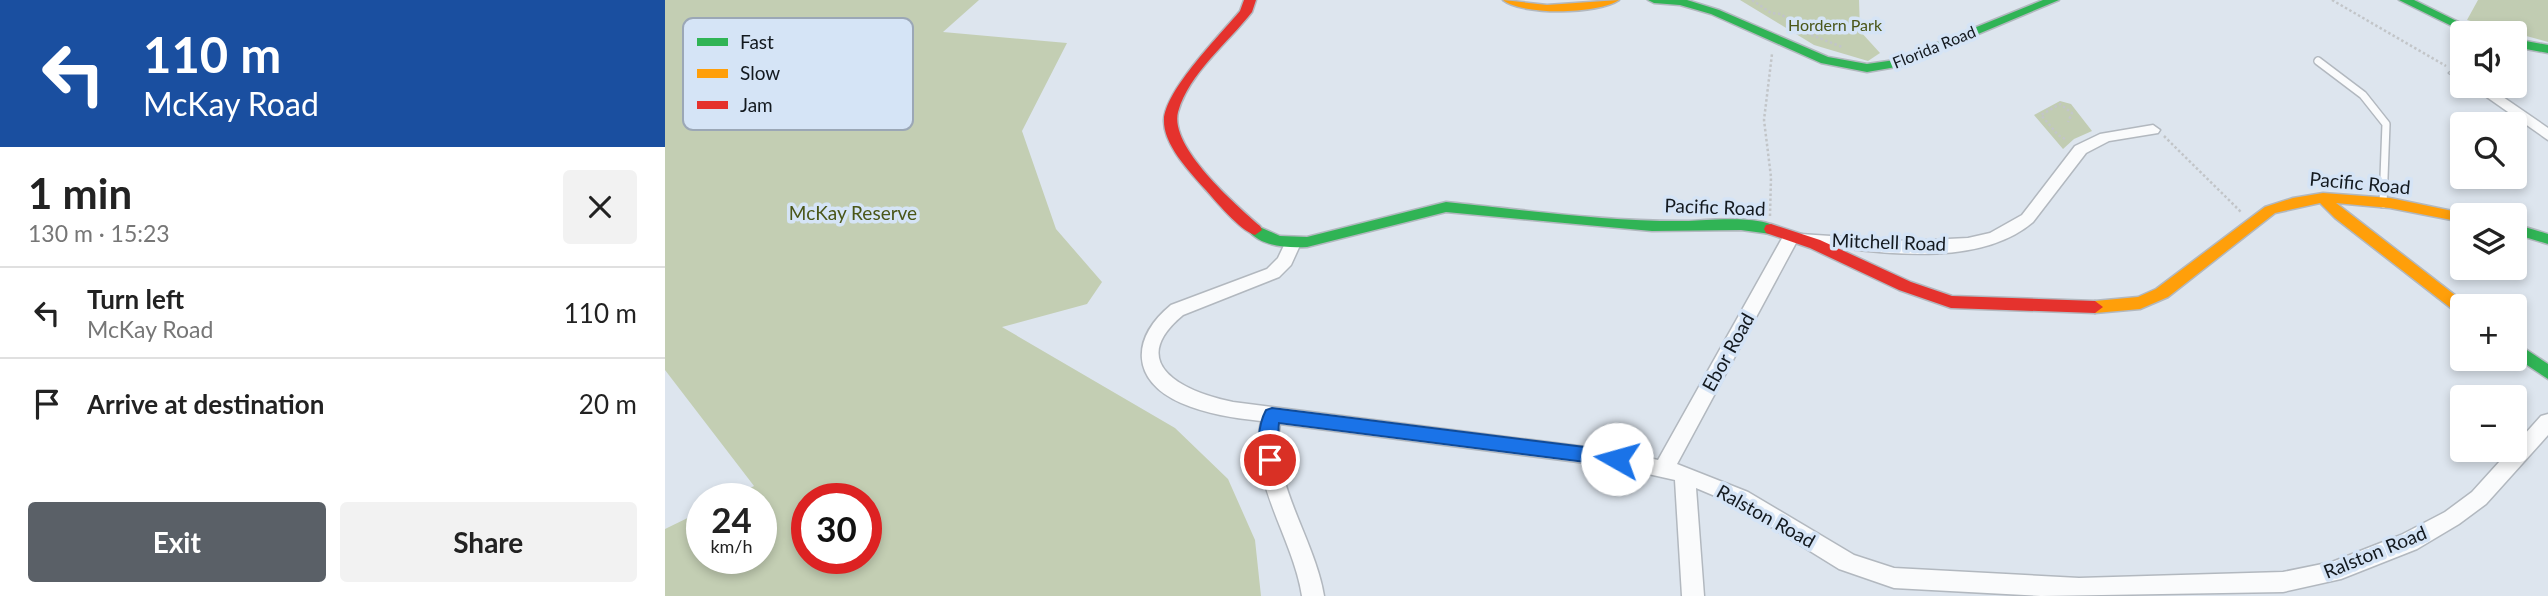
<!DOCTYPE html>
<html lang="en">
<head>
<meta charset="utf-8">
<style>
	body { margin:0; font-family:Lato,sans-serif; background:#f2f2f2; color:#222; height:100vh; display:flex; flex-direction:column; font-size:26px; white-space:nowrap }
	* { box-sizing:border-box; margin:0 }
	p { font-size:23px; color:#767676 }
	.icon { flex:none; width:38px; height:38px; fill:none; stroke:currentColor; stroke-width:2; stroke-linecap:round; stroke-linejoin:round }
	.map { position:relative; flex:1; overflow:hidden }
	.drawer { display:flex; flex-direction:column; background:#fff; width:665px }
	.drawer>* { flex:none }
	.banner { background:#1a4fa0; color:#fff; overflow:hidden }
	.tools { position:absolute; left:1785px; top:21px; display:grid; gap:14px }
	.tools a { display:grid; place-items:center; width:77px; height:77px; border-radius:7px; background:#fff; box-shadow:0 4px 10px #0003; font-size:35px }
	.speed { position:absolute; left:21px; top:483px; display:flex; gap:14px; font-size:35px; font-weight:700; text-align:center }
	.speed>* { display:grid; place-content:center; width:91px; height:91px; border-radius:50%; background:#fff; box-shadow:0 4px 10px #0003; line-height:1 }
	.speed small { font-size:18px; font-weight:400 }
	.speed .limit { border:10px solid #d22; background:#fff; color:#111 }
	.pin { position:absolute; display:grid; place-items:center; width:60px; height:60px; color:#fff; margin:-30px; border:4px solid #fff; border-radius:50%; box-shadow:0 2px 7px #0007 }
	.me { position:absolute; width:77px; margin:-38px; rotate:277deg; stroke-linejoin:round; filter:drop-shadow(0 0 5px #0008) }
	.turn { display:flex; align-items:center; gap:24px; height:147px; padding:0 28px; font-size:32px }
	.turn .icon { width:91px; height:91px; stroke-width:2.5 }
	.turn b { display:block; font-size:49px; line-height:60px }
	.round { display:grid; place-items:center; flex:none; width:74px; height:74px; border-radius:7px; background:#f2f2f2 }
	.summary { display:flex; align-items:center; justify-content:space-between; height:119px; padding:0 28px }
	h1 { font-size:42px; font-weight:700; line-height:52px }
	.primary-button { display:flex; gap:14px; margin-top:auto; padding:14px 28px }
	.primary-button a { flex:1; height:80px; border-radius:7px; background:#5a6067; color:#fff; font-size:28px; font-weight:700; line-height:80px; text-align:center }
	.primary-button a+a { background:#f2f2f2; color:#222 }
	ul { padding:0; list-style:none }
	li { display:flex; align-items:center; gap:21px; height:91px; padding:0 28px; border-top:2px solid #e0e0e0 }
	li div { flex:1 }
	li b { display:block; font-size:26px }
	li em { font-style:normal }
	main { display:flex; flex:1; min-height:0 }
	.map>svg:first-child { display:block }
	.green { fill:#c1ccb2 }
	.forest { fill:#c3ceb3; fill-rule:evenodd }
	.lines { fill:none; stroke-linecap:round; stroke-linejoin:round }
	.lane-casing { stroke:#b2b8bf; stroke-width:10 }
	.street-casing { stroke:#b2b8bf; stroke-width:3 }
	.fast-casing { stroke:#b2b8bf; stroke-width:3 }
	.slow-casing { stroke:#b2b8bf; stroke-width:3 }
	.jam-casing { stroke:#b2b8bf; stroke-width:3 }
	.path { stroke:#c2c5c8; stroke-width:2.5; stroke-dasharray:2.5 2.5; stroke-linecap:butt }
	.lane { stroke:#fafbfc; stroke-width:7 }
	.street { fill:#fafbfc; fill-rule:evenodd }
	.fast { fill:#30b455; fill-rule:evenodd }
	.slow { fill:#ff9f0a; fill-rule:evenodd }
	.jam { fill:#e5322d; fill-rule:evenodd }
	.route { fill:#1a73e8; stroke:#114b97; stroke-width:2 }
	.labels { text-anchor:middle; stroke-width:7; stroke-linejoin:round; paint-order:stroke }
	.far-park-label { font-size:16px; fill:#4a5618; stroke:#d5e4f6 }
	.far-street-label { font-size:16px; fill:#13191f; stroke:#d5e4f6 }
	.street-label { font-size:19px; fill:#13191f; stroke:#d5e4f6 }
	.park-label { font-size:19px; fill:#4a5618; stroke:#d5e4f6 }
	.key { fill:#d5e4f6; stroke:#9ba7b6; stroke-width:2 }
	.key-label { font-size:19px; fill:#13191f }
</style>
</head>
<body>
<main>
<section class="drawer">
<div class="banner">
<div class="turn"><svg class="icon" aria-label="left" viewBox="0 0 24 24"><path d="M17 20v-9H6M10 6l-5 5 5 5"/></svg><div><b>110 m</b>McKay Road</div></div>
</div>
<div class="summary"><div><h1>1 min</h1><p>130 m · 15:23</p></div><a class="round"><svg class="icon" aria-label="close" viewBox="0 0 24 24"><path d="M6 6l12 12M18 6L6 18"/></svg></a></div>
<ul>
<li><svg class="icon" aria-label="left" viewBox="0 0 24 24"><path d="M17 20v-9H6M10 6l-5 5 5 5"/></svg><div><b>Turn left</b><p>McKay Road</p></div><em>110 m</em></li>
<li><svg class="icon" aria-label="arrive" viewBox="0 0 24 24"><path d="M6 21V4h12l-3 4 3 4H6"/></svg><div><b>Arrive at destination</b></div><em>20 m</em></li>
</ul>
<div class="primary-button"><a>Exit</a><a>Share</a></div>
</section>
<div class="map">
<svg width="1883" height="596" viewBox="0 0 1883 596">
	<rect width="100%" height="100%" fill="#dde5ee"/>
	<g class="green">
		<path d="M 1813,0 L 1883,0 L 1883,42 L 1802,20 Z"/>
		<path d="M 1395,101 L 1406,104 L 1427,131 L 1409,139 L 1398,149 L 1369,115 Z"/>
	</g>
	<g class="forest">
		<path d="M 0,0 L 314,0 L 278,32 L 402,43 L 357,131 L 391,229 L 437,282 L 422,304 L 337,327 L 510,428 L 563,479 L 590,540 L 596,596 L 0,596 L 0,529 L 37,511 L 37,558 L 96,558 L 96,499 L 63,499 L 89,486 L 0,370 ZM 142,499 L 201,499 L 201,558 L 142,558 Z"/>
		<path d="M 1075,0 L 1194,0 L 1195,31 L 1215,53 L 1203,61 L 1149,45 Z"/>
	</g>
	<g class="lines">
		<g class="lane-casing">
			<path id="lane" d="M 1653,61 L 1698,95 L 1721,124 L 1718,204"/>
		</g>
		<g class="street-casing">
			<g id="street">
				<path d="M 1791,69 L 1797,71 L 1797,80 L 1784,73 Z"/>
				<path d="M 1806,86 L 1822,86 L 1883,128 L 1883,140 Z"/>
				<path d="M 1488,125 L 1495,130 L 1493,133 L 1444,141 L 1421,153 L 1368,222 C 1309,272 1202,250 1131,243 L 1012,464 L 1083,492 L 1189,555 L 1229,568 L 1414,578 L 1618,572 L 1667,562 L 1736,535 L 1780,512 L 1807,492 L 1845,450 L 1850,450 L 1850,445 L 1876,416 L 1883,414 L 1883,435 L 1821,504 L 1794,524 L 1752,549 L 1676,579 L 1618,592 L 1376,596 L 1229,588 L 1174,569 L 1069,504 L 1031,488 L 1039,596 L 1017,596 L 1010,480 L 952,467 L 615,424 C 604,480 650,539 659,596 L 637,596 C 628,537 583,482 596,421 C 569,418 541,414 516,403 C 465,380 466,338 506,305 L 602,269 L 613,258 L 622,239 L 628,237 L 636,243 L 626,265 L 614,277 L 518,315 C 459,364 519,392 568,402 L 952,451 L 993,460 L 1120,233 L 1242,241 L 1303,238 L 1325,233 L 1357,215 L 1410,146 L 1435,134 Z"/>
			</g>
		</g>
		<g class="fast-casing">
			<g id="fast">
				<path d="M 983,0 L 1022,0 L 1054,10 L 1163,57 L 1202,64 L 1230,60 L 1378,0 L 1394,0 L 1237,66 L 1202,72 L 1156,63 L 1046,14 L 1015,5 L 989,3 Z"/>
				<path d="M 1734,0 L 1749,0 L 1816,33 L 1801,33 Z"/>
				<path d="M 1850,39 L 1883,45 L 1883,53 L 1850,47 Z"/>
				<path d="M 781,202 C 861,210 943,222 1024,221 C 1043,220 1101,215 1113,229 L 1106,234 L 1076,230 L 987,231 L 781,212 L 642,247 C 622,248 596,247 583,230 L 590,225 L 615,236 L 642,237 Z"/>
				<path d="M 1850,224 L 1883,234 L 1883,244 L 1850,234 Z"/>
				<path d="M 1850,342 L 1883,364 L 1883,379 L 1850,357 Z"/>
			</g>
		</g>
		<g class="slow-casing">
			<g id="slow">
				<path d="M 838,0 L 882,5 L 954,0 C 934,14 858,16 838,0 Z"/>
				<path d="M 1658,193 L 1725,198 L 1802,214 L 1803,215 L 1797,215 L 1797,222 L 1725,208 L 1671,203 L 1804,306 L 1797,306 L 1797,314 L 1791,312 L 1670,218 L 1655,203 L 1610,213 L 1503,297 L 1475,309 L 1430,313 L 1422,307 L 1430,301 L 1473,297 L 1491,289 L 1600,207 L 1628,198 Z"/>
			</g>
		</g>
		<g class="jam-casing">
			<g id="jam">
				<path d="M 579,0 L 591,0 L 587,12 C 563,43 524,73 513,112 C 504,147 571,205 595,226 L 597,230 L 590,235 C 574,230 551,201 539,188 C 524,171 498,144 499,120 C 500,90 556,34 575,11 Z"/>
				<path d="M 1106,224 L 1155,240 L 1246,282 L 1287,296 L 1430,301 L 1438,307 L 1430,313 L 1286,308 L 1234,290 L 1145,248 L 1101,233 L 1099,229 L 1101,225 Z"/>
			</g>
		</g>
		<g class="path">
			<path d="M 1087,0 L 1106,13 L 1116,14 L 1139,32 L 1177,47"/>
			<path d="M 1667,0 L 1781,66"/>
			<path d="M 1499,136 L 1576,212"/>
			<path d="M 1400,139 L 1393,135 L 1376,115 L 1395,104 L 1407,113 L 1403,122"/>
			<path d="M 1105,216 L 1106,177 L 1099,120 L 1107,54"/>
		</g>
		<use href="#lane" class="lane"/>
		<use href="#street" class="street"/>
		<use href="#fast" class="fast"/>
		<use href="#slow" class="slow"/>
		<use href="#jam" class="jam"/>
	</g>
	<path class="route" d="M 607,408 L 952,451 L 958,453 L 961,459 L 958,464 L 952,466 L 614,423 C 612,436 617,453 611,465 L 605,467 L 598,465 C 591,449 593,425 601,410 Z"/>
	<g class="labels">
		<g class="far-park-label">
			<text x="1170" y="31">Hordern Park</text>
		</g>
		<g class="far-street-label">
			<text transform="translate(1269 47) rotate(-22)" y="6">Florida Road</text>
		</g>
		<g class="street-label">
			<text transform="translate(1695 183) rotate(5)" y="7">Pacific Road</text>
			<text transform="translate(1050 207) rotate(2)" y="7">Pacific Road</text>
			<text transform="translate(1224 242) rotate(2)" y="7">Mitchell Road</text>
			<text transform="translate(1063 352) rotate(-61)" y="7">Ebor Road</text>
			<text transform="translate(1101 516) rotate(29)" y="7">Ralston Road</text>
			<text transform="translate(1710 552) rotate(-22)" y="7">Ralston Road</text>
		</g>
		<g class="park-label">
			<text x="188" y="220">McKay Reserve</text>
		</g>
	</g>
	<rect x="18" y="18" width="230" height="112" rx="10" class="key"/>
	<rect x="32" y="38" width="31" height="8" fill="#30b455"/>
	<rect x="32" y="69" width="31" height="9" fill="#ff9f0a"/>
	<rect x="32" y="101" width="31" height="8" fill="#e5322d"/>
	<g class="key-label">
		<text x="75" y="49">Fast</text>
		<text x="75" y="80">Slow</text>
		<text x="75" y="112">Jam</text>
	</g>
</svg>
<div class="tools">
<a><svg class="icon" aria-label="sound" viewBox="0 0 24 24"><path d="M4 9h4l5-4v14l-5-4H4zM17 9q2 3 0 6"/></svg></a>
<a><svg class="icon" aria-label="search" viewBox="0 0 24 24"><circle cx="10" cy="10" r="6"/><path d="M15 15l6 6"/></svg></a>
<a><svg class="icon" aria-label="layers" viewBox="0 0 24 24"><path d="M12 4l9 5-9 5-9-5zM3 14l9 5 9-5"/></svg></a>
<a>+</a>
<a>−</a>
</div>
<div class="speed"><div>24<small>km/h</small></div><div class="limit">30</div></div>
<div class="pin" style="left:605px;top:460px;background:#d93025"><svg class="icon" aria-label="arrive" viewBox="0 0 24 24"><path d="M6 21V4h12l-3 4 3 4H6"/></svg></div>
<svg class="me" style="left:952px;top:459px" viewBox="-20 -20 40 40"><circle r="19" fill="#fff"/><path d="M0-13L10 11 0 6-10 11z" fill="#1a73e8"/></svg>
</div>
</main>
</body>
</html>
